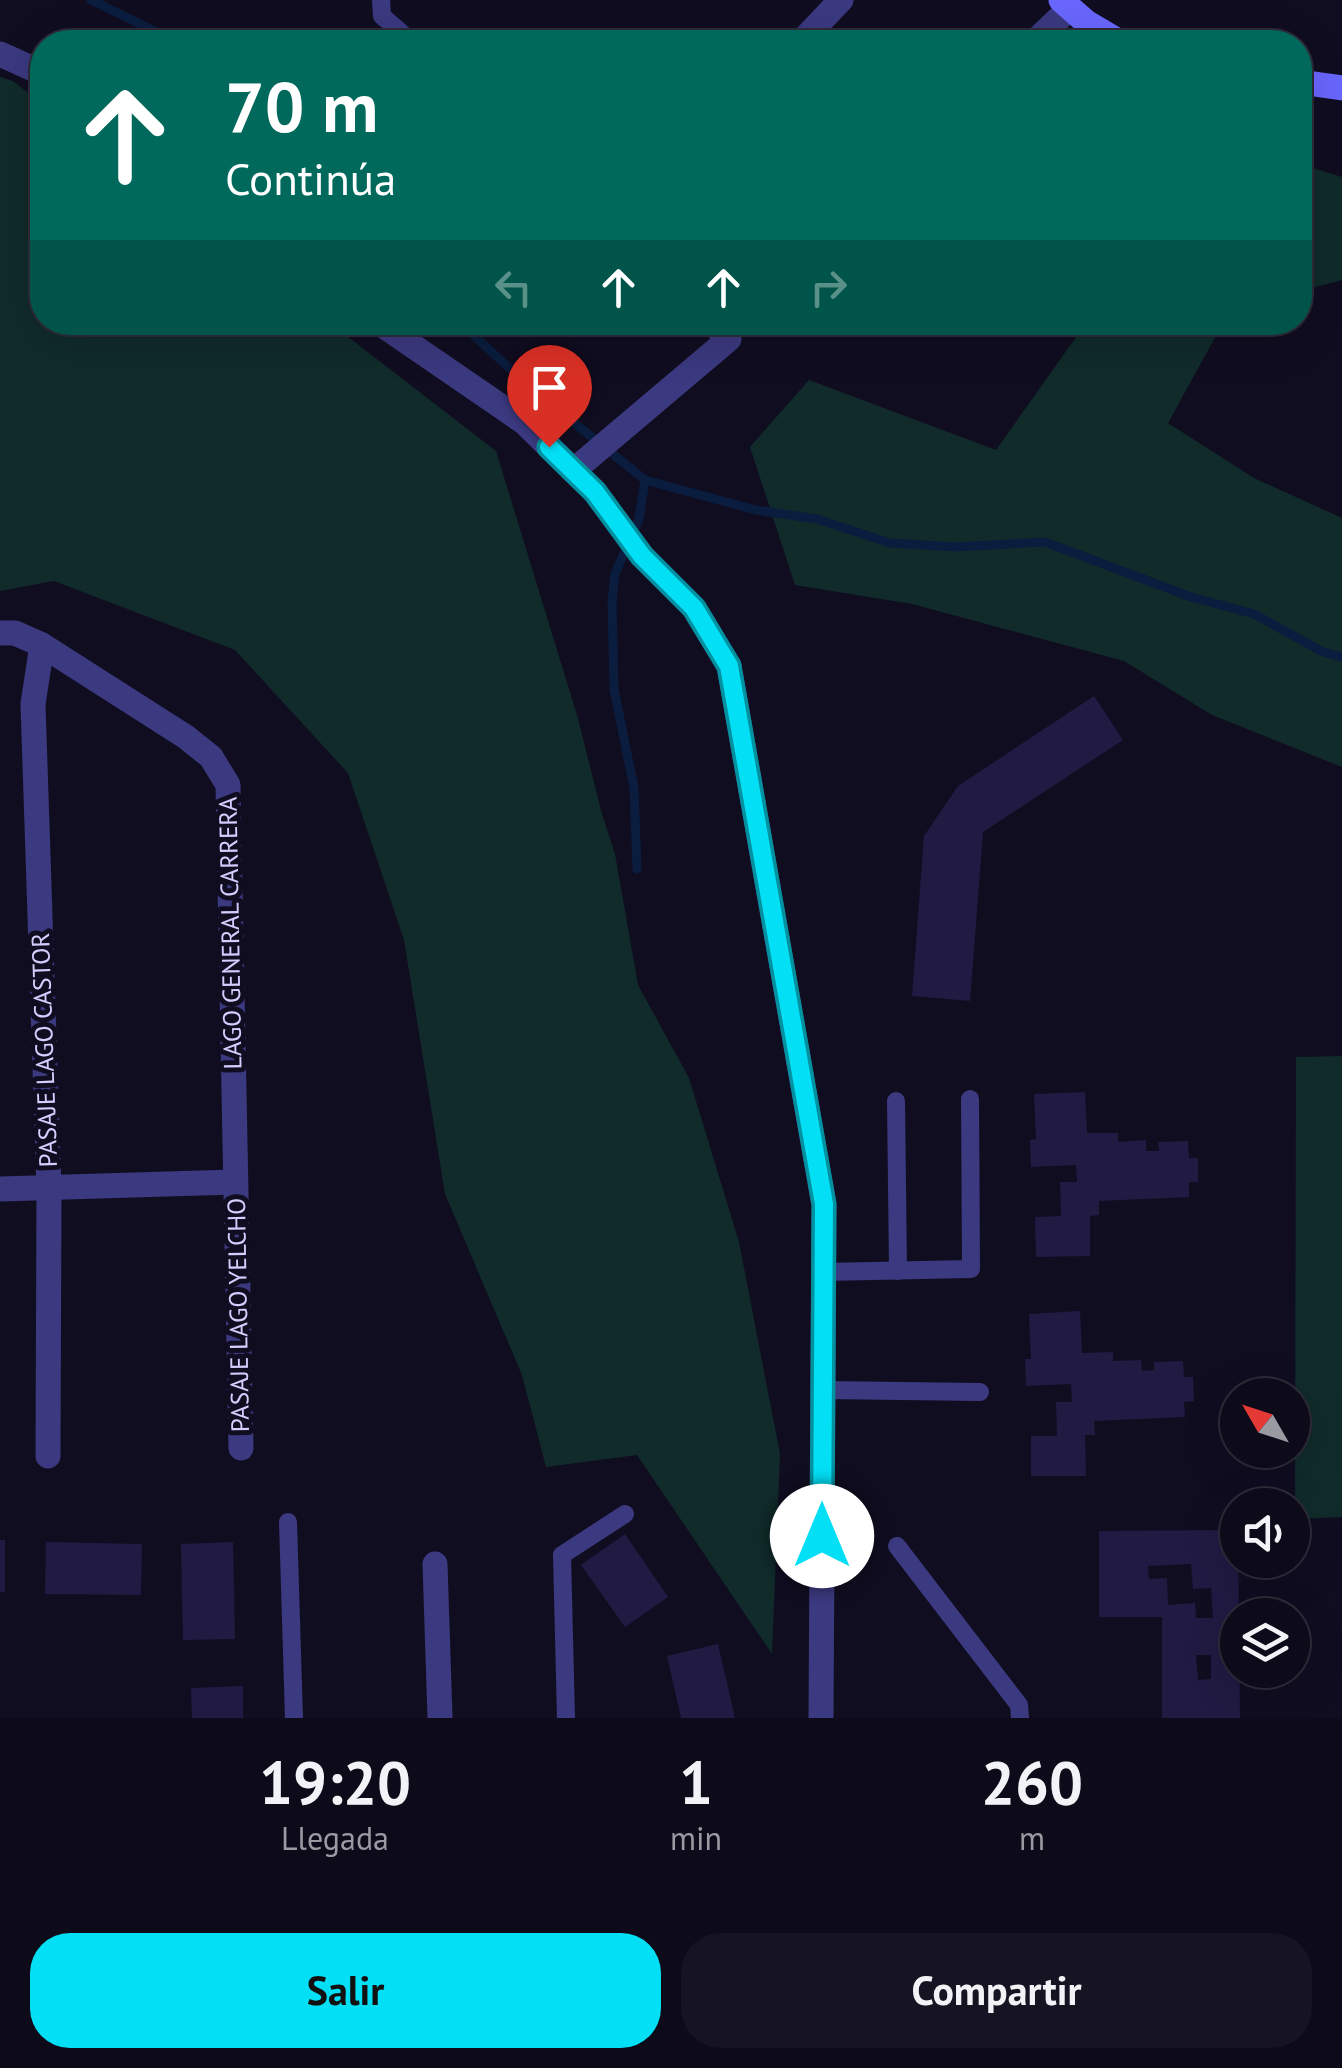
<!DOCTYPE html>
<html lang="es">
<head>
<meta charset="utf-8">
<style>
	body { margin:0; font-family:"PT Sans",sans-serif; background:#161322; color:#f1f3f6; height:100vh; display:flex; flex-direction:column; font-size:38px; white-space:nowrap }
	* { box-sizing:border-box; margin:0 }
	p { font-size:32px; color:#9a9aa2 }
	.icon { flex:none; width:55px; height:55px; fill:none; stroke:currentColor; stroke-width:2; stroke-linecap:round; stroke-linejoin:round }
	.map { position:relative; height:1718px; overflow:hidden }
	.details { display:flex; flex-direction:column; background:#0d0a19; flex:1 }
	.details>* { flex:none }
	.banner { position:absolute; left:30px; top:30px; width:1282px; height:305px; border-radius:40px; box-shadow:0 10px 40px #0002,0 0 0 2px #2d2b38; background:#00695c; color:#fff; overflow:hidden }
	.needle { width:65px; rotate:309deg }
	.fabs { position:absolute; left:1220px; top:1378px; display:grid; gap:20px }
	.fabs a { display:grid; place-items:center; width:90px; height:90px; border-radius:50%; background:#0d0a19; box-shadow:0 10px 40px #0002,0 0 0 2px #2d2b38; font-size:50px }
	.pin { position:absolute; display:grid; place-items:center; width:85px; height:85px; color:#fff; margin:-102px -42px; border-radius:50% 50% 50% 0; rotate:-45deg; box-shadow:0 0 10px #0007 }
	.pin .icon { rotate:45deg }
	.me { position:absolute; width:110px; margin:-55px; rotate:0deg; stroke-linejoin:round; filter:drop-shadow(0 0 8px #0008) }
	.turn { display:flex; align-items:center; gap:35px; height:210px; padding:0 30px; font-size:45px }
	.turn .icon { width:130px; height:130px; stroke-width:2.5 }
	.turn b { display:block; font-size:70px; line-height:85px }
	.lanes { display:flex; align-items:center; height:95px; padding:0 30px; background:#0003; justify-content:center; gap:50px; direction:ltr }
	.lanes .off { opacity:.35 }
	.eta { display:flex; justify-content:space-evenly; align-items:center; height:170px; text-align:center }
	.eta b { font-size:60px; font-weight:800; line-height:70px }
	.cta { display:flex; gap:20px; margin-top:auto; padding:20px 30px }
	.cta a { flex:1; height:115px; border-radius:40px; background:#03dff5; color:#111; font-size:40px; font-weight:800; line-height:115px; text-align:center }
	.cta a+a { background:#161322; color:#f1f3f6 }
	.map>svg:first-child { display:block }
	.green { fill:#102b2a }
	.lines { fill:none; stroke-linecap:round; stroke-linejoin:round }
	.stream { stroke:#0a1d3e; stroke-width:9 }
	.building { fill:#211a42; fill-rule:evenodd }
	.lane { stroke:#3b397f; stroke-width:18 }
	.street { stroke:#3b397f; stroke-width:25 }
	.secondary { stroke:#6966fd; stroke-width:25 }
	.route-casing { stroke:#02919f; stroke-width:25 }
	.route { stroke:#03dff5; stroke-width:18 }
	.labels { text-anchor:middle; stroke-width:10; stroke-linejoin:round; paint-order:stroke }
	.street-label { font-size:25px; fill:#d3cefe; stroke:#110d21 }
</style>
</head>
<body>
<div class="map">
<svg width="1342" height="1718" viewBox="0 0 1342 1718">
	<rect width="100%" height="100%" fill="#110d21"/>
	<g class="green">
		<path d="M 0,77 L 13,81 L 42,104 L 42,322 L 246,322 L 255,328 L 334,326 L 496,451 L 577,715 L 602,814 L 615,854 L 638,985 L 689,1078 L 739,1242 L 780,1454 L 772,1654 L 637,1455 L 546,1467 L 522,1375 L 445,1194 L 404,940 L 348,773 L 235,650 L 54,581 L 0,591 Z"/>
		<path d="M 1300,164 L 1342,177 L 1342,280 L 1300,291 Z"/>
		<path d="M 1086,323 L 1223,323 L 1168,423 L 1254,478 L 1342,518 L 1342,767 L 1212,715 L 1124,661 L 912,604 L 795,585 L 750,447 L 809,380 L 996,450 Z"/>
		<path d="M 1342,1056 L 1342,1517 L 1295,1519 L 1296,1057 Z"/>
	</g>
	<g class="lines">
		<g class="stream">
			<path d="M 91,0 L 177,42"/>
			<path d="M 459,322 L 531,388 L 645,480 L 756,510 L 817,519 L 890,543 L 955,547 L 1045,542 L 1191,597 L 1254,614 L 1323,652 L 1342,657"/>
			<path d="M 637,869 L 634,788 L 614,689 L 612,601 L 615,574 L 639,519 L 645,480"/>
		</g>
	</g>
	<g class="building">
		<path d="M 1094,696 L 1123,740 L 983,832 L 970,1001 L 912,996 L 924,836 L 958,786 Z"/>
		<path d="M 1085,1092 L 1087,1133 L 1118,1133 L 1118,1142 L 1146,1140 L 1146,1151 L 1159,1151 L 1158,1142 L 1188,1141 L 1189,1158 L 1198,1158 L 1198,1182 L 1189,1182 L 1189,1197 L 1099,1201 L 1099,1215 L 1090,1216 L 1090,1256 L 1036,1257 L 1035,1217 L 1061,1216 L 1060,1182 L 1077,1182 L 1076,1165 L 1031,1167 L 1030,1140 L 1036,1139 L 1034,1094 Z"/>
		<path d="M 1080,1311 L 1082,1353 L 1113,1352 L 1113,1361 L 1141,1360 L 1142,1371 L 1154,1370 L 1154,1362 L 1183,1361 L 1184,1377 L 1193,1377 L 1194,1401 L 1184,1402 L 1185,1417 L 1094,1421 L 1095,1435 L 1085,1435 L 1086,1476 L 1031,1476 L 1031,1436 L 1057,1436 L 1056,1402 L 1072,1402 L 1071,1384 L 1026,1386 L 1025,1359 L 1031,1359 L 1029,1314 Z"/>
		<path d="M 1238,1530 L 1240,1718 L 1162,1718 L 1162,1617 L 1099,1617 L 1099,1531 ZM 1191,1564 L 1193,1589 L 1211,1588 L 1213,1618 L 1196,1618 L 1195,1603 L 1168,1605 L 1167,1578 L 1149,1579 L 1148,1566 ZM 1196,1655 L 1211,1655 L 1211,1679 L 1198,1680 Z"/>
		<path d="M 625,1534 L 668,1597 L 625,1627 L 581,1565 Z"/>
		<rect x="0" y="1540" width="5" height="52"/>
		<path d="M 46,1542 L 142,1544 L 141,1595 L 45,1594 Z"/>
		<path d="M 233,1542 L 235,1639 L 183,1640 L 181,1544 Z"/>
		<path d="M 718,1644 L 735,1718 L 681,1718 L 667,1656 Z"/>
		<path d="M 243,1686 L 243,1718 L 192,1718 L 191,1688 Z"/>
	</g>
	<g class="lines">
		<g class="lane">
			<path d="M 381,0 L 382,16 L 412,42"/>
			<path d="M 896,1101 L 898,1271"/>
			<path d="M 823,1272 L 971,1269 L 970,1099"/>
			<path d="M 823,1390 L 980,1392"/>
			<path d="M 288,1522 L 294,1718"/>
			<path d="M 897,1546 L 1019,1705 L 1020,1718"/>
			<path d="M 566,1718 L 562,1555 L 625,1514"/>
		</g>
		<g class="street">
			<path d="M 801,42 L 841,0"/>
			<path d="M 1034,42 L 1069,9"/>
			<path d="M 0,54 L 42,73"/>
			<path d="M 378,322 L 525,423 L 595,492 L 642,556 L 694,608 L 729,666 L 824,1205 L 821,1718"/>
			<path d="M 573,471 L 729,339 L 711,322"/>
			<path d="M 0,633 L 15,633 L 42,645 L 186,737 L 211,757 L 228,785 L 241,1448"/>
			<path d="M 42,645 L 33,704 L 49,1189 L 48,1456"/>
			<path d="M 0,1189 L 234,1182"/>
			<path d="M 435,1564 L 440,1718"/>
		</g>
		<g class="secondary">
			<path d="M 1061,0 L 1086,22 L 1120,42"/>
			<path d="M 1300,82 L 1342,88"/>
		</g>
	</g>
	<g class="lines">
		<g class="route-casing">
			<path id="route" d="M 549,447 L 595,492 L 642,556 L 694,608 L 729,666 L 824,1204 L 822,1536"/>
		</g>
		<use href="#route" class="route"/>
	</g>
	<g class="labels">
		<g class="street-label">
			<text transform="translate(230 933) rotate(-91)" y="9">LAGO GENERAL CARRERA</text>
			<text transform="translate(44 1050) rotate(-92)" y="9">PASAJE LAGO CASTOR</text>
			<text transform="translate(238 1315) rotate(-91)" y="9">PASAJE LAGO YELCHO</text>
		</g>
	</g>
</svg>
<div class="fabs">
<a><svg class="needle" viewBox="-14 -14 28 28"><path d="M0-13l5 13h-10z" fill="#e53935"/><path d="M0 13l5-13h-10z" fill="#9a9aa2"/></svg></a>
<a><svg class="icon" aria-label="sound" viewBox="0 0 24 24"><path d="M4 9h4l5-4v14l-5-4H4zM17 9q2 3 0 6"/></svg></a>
<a><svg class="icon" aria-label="layers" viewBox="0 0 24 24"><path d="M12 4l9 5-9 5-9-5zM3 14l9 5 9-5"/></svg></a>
</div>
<div class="pin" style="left:549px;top:447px;background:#d93025"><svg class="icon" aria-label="arrive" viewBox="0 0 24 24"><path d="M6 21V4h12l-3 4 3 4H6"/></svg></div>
<svg class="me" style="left:822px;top:1536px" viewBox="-20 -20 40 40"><circle r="19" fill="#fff"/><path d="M0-13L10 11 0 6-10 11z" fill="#03dff5"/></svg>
<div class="banner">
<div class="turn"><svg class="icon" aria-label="ahead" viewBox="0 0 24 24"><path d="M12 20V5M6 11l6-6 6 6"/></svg><div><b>70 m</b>Continúa</div></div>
<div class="lanes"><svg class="icon off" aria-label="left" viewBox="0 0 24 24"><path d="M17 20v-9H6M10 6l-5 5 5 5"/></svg><svg class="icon" aria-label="ahead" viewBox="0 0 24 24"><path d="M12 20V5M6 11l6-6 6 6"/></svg><svg class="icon" aria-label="ahead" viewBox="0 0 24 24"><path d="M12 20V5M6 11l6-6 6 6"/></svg><svg class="icon off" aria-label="right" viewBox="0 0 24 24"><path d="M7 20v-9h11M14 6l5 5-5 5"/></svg></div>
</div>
</div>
<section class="details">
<div class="eta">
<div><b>19:20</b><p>Llegada</p></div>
<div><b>1</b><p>min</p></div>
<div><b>260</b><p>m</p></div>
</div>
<div class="cta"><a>Salir</a><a>Compartir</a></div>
</section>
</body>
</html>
